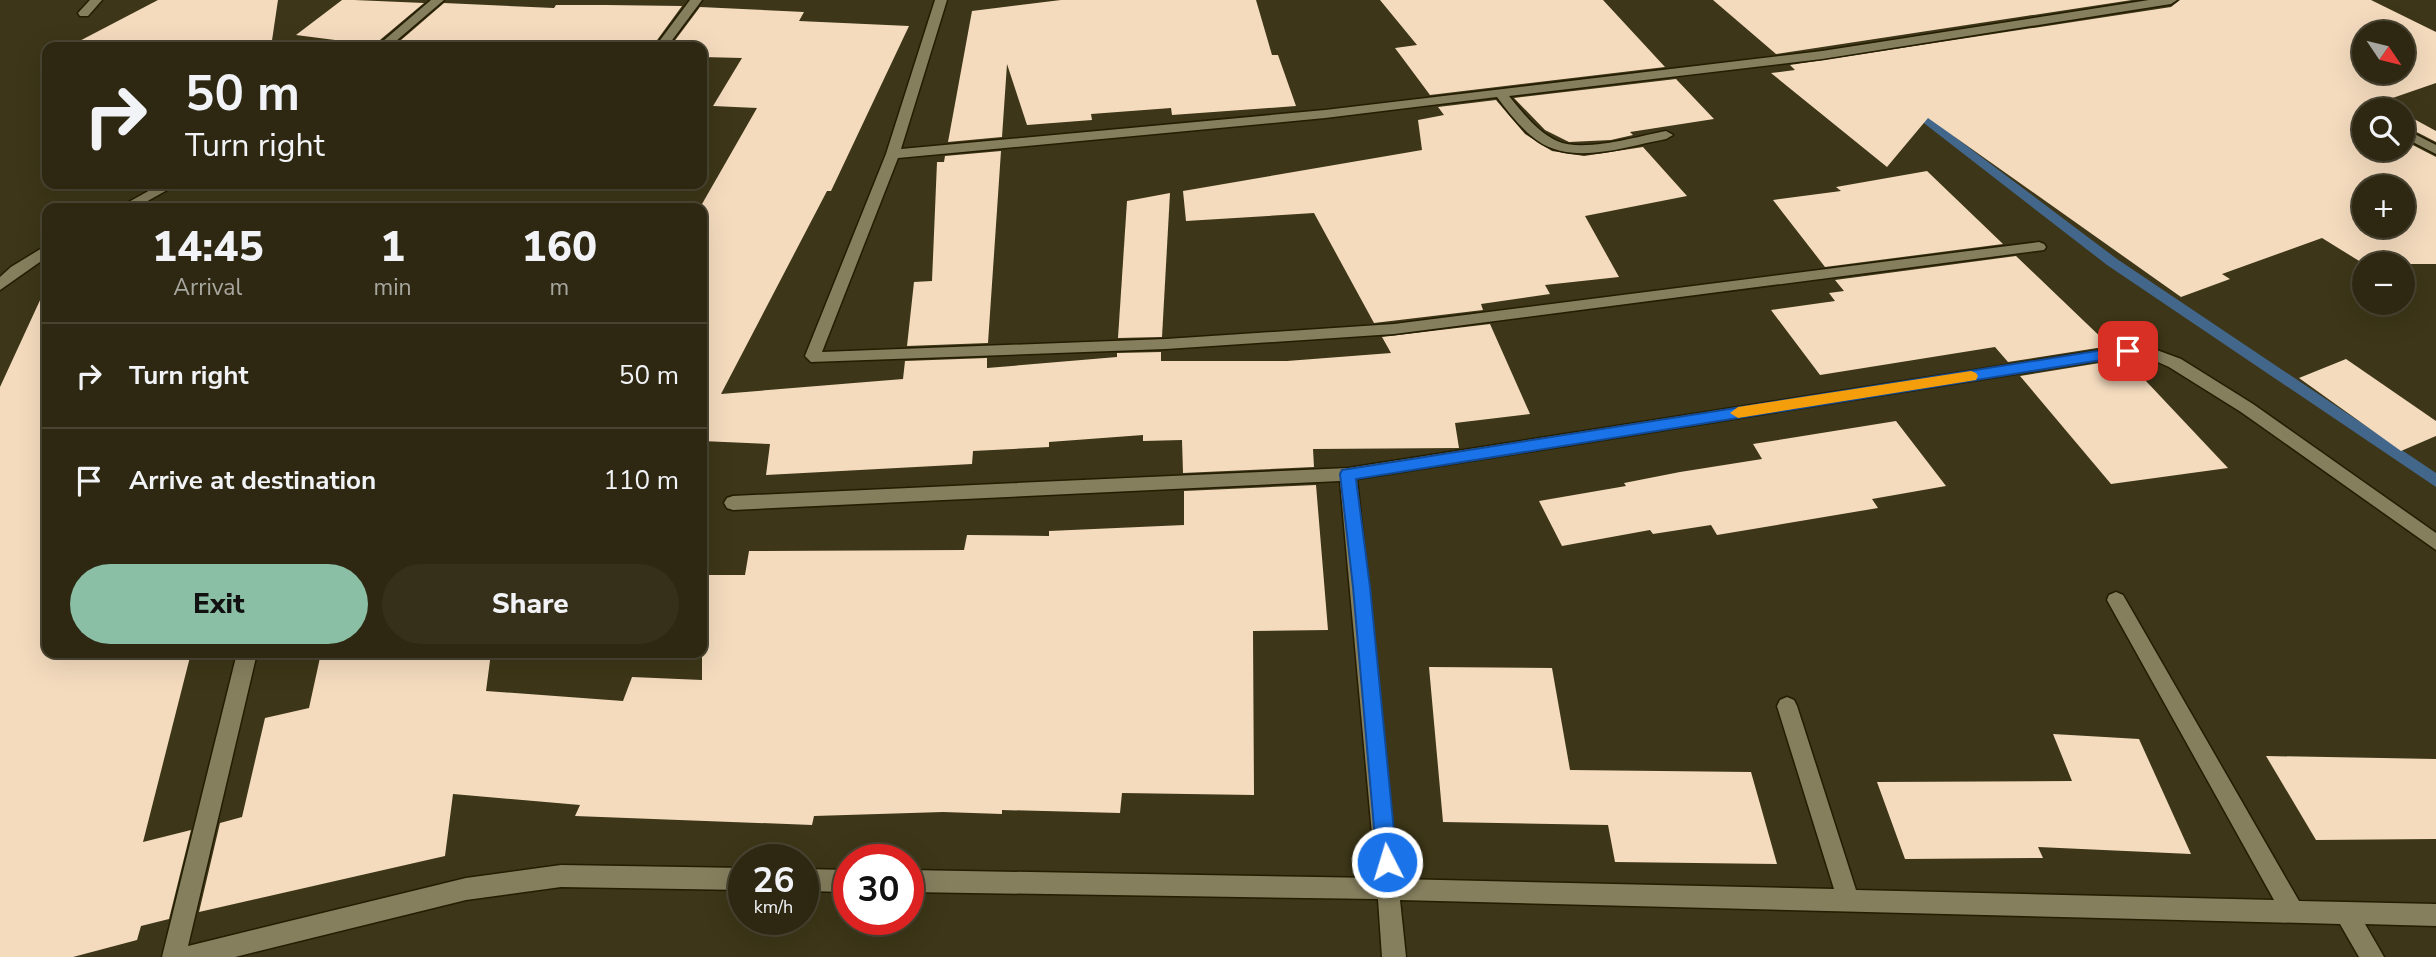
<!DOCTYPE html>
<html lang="en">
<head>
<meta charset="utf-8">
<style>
	body { margin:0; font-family:"Nunito Sans",sans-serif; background:#36301b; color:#f1f3f6; height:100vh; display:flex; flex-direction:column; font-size:26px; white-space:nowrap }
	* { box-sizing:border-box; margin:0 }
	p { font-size:23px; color:#a7a69f }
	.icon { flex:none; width:38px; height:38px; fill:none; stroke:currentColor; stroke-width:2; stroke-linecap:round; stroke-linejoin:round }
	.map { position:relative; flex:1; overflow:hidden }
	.panel { position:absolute; left:42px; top:203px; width:665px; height:455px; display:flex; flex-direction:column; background:#2e2812; border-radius:14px; box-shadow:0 7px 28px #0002,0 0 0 2px #494432 }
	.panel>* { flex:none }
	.guide { position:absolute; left:42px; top:42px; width:665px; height:147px; border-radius:14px; box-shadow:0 7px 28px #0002,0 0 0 2px #494432; background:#2e2812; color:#f1f3f6; overflow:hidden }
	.needle { width:46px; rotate:125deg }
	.controls { position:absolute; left:2352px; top:21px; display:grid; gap:14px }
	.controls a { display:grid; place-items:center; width:63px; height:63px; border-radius:50%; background:#2e2812; box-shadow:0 7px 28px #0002,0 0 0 2px #494432; font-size:35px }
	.speed { position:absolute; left:728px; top:844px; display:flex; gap:14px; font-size:35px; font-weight:700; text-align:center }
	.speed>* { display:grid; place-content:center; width:91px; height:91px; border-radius:50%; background:#2e2812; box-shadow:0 7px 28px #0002,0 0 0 2px #494432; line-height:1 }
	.speed small { font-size:18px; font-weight:400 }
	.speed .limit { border:10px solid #d22; background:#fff; color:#111 }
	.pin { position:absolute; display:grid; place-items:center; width:60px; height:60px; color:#fff; margin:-30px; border-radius:14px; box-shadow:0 4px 10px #0006 }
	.me { position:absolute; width:77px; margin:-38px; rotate:355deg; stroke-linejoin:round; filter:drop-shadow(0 0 5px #0008) }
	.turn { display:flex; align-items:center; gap:24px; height:147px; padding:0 28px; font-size:32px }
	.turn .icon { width:91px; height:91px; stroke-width:2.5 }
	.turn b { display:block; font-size:49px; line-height:60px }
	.eta { display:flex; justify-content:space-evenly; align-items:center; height:119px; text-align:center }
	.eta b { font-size:42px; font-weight:800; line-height:49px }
	.action { display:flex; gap:14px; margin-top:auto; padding:14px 28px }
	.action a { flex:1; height:80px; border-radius:42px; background:#8abfa5; color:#111; font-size:28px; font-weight:800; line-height:80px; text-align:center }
	.action a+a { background:#36301b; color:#f1f3f6 }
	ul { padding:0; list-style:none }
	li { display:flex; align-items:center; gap:21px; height:105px; padding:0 28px; border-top:2px solid #494432 }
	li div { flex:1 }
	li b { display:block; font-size:26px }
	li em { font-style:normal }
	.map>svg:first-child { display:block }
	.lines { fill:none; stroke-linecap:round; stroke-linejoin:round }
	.stream { fill:#43668b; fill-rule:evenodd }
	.building { fill:#f4dbbe; fill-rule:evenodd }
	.minor-casing { stroke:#241d01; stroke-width:3 }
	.minor { fill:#867f5e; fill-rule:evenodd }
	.route { fill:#1a73e8; stroke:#114b97; stroke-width:2 }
	.slow { fill:#f59e0b }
</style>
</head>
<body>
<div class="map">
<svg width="2436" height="957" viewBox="0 0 2436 957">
	<rect width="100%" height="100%" fill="#3d3618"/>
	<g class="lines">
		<path class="stream" d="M 1911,104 L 2117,259 L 2436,473 L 2436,487 L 2107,265 L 1907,110 L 1907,106 Z"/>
	</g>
	<g class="building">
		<path d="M 158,0 L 278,0 L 271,47 L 68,47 Z"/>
		<path d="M 342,0 L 354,0 L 424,3 L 374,45 L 296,35 Z"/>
		<path d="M 1061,0 L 1256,0 L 1272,55 L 1278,55 L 1296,106 L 1172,115 L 1171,108 L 1091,114 L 1092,120 L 1027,125 L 1007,64 L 1002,137 L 948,142 L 972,11 Z"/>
		<path d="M 1380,0 L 1603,0 L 1665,67 L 1430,95 L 1395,48 L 1417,45 Z"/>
		<path d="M 1713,0 L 2132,0 L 1776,54 Z"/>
		<path d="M 2180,0 L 2371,0 L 2436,32 L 2436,83 L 2381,102 L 2397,110 L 2364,110 L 2364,149 L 2403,149 L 2403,140 L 2436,157 L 2436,264 L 2364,264 L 2322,238 L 2222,274 L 2230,279 L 2181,297 L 1928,118 L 1887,167 L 1771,73 L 1795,70 L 1790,65 L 2171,7 ZM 2364,33 L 2403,33 L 2403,72 L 2364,72 ZM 2364,187 L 2403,187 L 2403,226 L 2364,226 Z"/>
		<path d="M 444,3 L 554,8 L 556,5 L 607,5 L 682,6 L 652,47 L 393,47 Z"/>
		<path d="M 700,7 L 804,12 L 799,21 L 909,26 L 831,191 L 827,191 L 721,394 L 903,379 L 905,361 L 987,358 L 987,368 L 1117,357 L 1117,353 L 1161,352 L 1161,361 L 1287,361 L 1391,353 L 1382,337 L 1490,324 L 1530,414 L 1455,423 L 1459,448 L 1313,449 L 1314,467 L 1183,473 L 1182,440 L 1143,441 L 1143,435 L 1049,442 L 1049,447 L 973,451 L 972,464 L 766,475 L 770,444 L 702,441 L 702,204 L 757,108 L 713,106 L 742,58 L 702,57 L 702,47 L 670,47 Z"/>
		<path d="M 1676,79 L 1714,119 L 1630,132 L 1633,135 L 1611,140 L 1569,142 L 1545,130 L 1514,98 Z"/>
		<path d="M 1496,100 L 1525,134 L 1552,151 L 1584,156 L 1643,147 L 1687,196 L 1585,216 L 1619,277 L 1545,285 L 1550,294 L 1481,304 L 1483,310 L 1374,323 L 1314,213 L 1186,221 L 1183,191 L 1422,150 L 1418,120 L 1444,115 L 1438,107 Z"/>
		<path d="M 2403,113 L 2436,131 L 2436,142 L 2403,125 Z"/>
		<path d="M 1001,151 L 988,343 L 907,346 L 914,282 L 932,281 L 937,162 L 944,162 L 945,156 Z"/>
		<path d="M 1927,171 L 2003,244 L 1825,267 L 1773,200 L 1841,191 L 1836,187 Z"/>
		<path d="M 1170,193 L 1162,337 L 1118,338 L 1127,201 Z"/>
		<path d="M 2016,256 L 2110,346 L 2008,362 L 1995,347 L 1820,375 L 1771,310 L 1835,301 L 1829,293 L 1844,291 L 1835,280 Z"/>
		<path d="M 47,285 L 47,653 L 191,653 L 143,842 L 191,830 L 169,919 L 141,926 L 137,940 L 73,957 L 0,957 L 0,387 Z"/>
		<path d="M 2124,359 L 2145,380 L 2228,468 L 2111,484 L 2020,376 Z"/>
		<path d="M 2346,359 L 2436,421 L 2436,436 L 2401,451 L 2299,378 Z"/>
		<path d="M 1896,421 L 1946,486 L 1872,499 L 1878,508 L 1717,535 L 1711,525 L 1653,534 L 1650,530 L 1562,546 L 1539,501 L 1626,486 L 1624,483 L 1680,472 L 1762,459 L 1753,444 Z"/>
		<path d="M 1316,485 L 1328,630 L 1253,631 L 1254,795 L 1122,793 L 1120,813 L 1002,810 L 1002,814 L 943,812 L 814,816 L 812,825 L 575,816 L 580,805 L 453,794 L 445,856 L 199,912 L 220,823 L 242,817 L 265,718 L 309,708 L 321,653 L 491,653 L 486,691 L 623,701 L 632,677 L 702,680 L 702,575 L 745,575 L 749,551 L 964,550 L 967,535 L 1049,536 L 1049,531 L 1184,525 L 1184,491 Z"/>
		<path d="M 1429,667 L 1552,668 L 1570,770 L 1751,772 L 1777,864 L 1615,862 L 1608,825 L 1443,822 Z"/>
		<path d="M 2053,734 L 2139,739 L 2191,854 L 2038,847 L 2043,858 L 1905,859 L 1877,782 L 2072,781 Z"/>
		<path d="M 2266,756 L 2436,759 L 2436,839 L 2316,840 Z"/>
	</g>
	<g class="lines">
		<g class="minor-casing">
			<g id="minor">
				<path d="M 90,0 L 102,0 L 88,16 L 80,16 L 78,13 Z"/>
				<path d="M 431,0 L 444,0 L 389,47 L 376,47 Z"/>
				<path d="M 690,0 L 702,0 L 667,47 L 655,47 Z"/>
				<path d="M 935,0 L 947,0 L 901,149 L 1325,110 L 1822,51 L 2149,0 L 2177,0 L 2171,4 L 1822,59 L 1509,96 C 1523,113 1537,132 1557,141 C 1584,153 1638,136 1666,131 L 1673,135 L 1666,139 C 1627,146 1574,166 1538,141 C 1522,130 1509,113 1497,97 L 1325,118 L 898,158 L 822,352 L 1166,339 L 1394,324 L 2039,242 L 2044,244 L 2046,247 L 2044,250 L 1394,334 L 1166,349 L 811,362 L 805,356 L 886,154 Z"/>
				<path d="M 2403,128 L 2436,145 L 2436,154 L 2403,137 Z"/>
				<path d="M 161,184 L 178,184 L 135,208 L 118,208 Z"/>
				<path d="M 47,245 L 47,257 L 0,290 L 0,277 L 11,267 Z"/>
				<path d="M 2128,346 L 2154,349 L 2181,359 L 2253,404 L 2436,533 L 2436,550 L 2241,412 L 2169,367 L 2151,359 L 2128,356 L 1357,479 L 1398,879 L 1834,889 L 1777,706 L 1780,700 L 1787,697 L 1794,700 L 1797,706 L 1856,890 L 2274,900 L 2107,600 L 2109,595 L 2116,592 L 2123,595 L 2299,901 L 2436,904 L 2436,926 L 2365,924 L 2384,957 L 2359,957 L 2340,924 L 1400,900 L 1406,957 L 1382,957 L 1378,899 L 908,892 L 908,870 L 1376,878 L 1340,481 L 733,510 L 727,508 L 724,503 L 727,498 L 733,496 L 1348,468 Z"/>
				<path d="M 237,653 L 257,653 L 188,946 L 466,878 L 561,865 L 744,868 L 744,890 L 561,887 L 466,900 L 235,957 L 162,957 Z"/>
				<path d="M 803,869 L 849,870 L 849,892 L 803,891 Z"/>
			</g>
		</g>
		<use href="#minor" class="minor"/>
	</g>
	<path class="route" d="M 2128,346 L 2133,348 L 2135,351 L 2133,355 L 1356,479 L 1370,587 L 1397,862 L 1394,868 L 1387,871 L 1380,868 L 1377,862 L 1353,587 L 1340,474 L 1342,470 Z"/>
	<path class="slow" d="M 1971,371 L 1976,373 L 1978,376 L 1976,380 L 1738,418 L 1730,413 L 1738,407 Z"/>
</svg>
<div class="controls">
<a><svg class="needle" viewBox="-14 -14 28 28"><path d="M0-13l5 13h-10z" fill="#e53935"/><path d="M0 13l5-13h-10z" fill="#a7a69f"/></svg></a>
<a><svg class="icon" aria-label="search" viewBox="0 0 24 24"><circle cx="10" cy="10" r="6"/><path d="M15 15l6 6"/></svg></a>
<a>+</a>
<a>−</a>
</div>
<div class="speed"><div>26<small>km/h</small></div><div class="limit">30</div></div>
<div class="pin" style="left:2128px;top:351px;background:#d93025"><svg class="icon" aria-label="arrive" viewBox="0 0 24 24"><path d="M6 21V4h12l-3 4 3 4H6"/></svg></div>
<svg class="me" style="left:1387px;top:862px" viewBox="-20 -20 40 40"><circle r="17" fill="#1a73e8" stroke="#fff" stroke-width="3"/><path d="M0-11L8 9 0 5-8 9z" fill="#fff"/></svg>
<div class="guide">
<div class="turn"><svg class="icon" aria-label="right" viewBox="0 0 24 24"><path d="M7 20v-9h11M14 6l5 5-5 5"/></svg><div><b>50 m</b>Turn right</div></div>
</div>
<section class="panel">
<div class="eta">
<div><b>14:45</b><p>Arrival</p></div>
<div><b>1</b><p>min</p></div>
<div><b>160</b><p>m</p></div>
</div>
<ul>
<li><svg class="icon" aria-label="right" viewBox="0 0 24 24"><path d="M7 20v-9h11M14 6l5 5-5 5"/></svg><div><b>Turn right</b></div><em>50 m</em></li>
<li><svg class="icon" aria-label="arrive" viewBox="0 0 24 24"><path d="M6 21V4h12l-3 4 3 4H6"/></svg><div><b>Arrive at destination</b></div><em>110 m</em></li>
</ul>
<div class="action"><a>Exit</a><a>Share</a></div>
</section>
</div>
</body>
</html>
